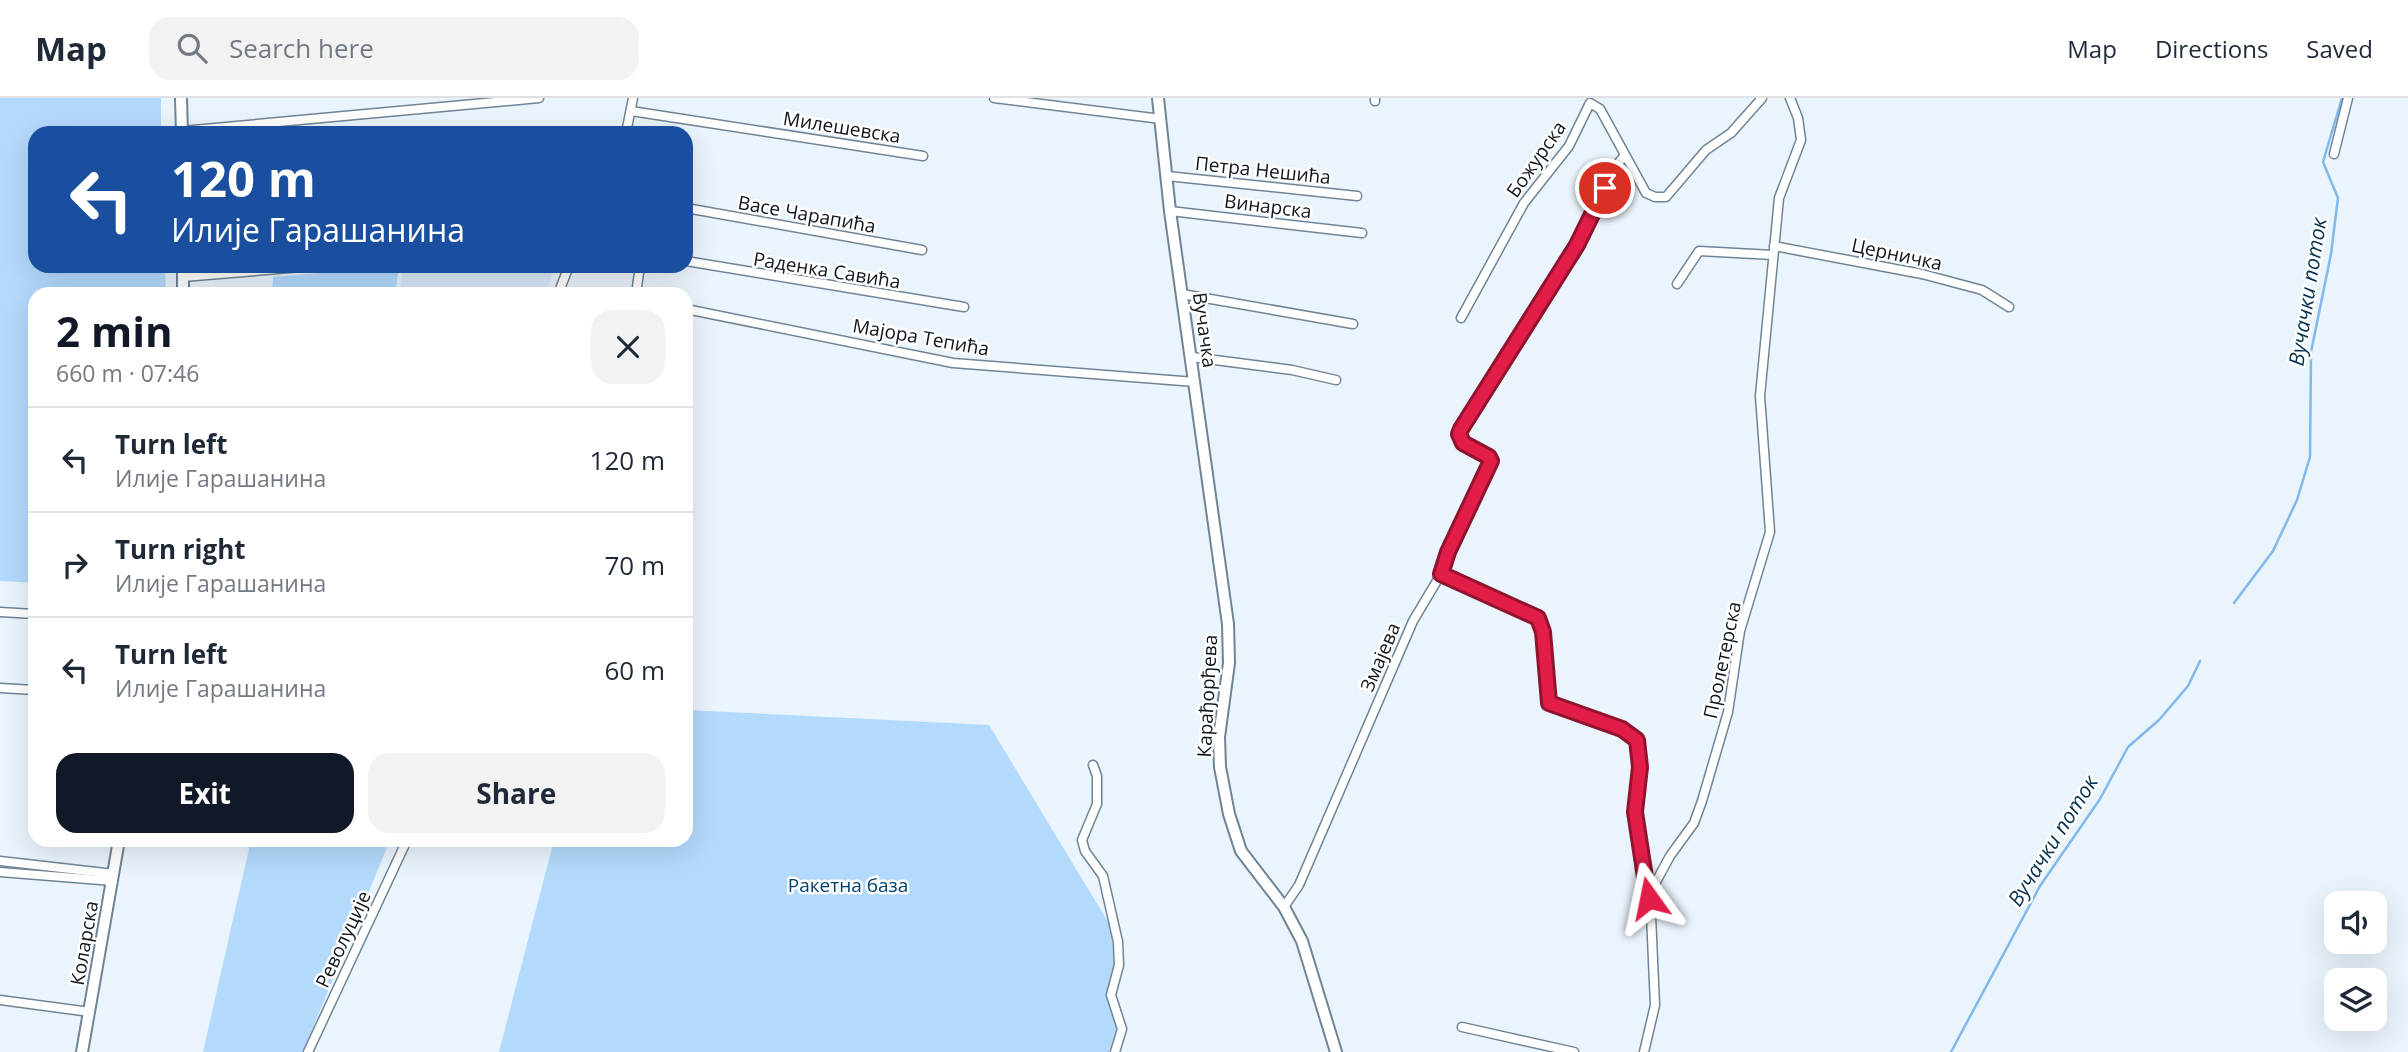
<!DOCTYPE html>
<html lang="en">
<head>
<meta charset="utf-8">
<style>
	body { margin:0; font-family:"Open Sans",sans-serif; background:#f2f2f3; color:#1f2937; height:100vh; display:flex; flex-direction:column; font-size:26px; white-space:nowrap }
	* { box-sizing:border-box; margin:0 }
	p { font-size:23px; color:#747a83 }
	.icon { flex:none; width:38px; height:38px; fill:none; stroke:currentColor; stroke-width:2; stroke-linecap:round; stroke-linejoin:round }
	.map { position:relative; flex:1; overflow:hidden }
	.side { position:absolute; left:28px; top:189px; width:665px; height:560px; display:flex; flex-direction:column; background:#fff; border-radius:21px; box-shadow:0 7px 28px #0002 }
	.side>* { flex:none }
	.hud { position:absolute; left:28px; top:28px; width:665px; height:147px; border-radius:21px; box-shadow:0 7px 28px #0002; background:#1a4fa0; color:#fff; overflow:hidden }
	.tools { position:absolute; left:2324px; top:793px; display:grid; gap:14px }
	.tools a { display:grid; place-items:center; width:63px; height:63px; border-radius:14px; background:#fff; box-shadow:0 7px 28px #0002; font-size:35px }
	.pin { position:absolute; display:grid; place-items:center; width:60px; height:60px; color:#fff; margin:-30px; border:4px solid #fff; border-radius:50%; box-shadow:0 2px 7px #0007 }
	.me { position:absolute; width:77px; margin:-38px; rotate:348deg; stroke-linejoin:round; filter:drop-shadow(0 0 5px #0008) }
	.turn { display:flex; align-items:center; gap:24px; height:147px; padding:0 28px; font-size:32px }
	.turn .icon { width:91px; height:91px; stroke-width:2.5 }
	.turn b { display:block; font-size:49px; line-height:60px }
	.round { display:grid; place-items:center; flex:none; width:74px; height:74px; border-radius:21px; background:#f2f2f3 }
	.summary { display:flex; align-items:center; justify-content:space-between; height:119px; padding:0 28px }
	h1 { font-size:42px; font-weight:700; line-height:52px; color:#111827 }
	.action { display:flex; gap:14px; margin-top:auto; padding:14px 28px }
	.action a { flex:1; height:80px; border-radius:21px; background:#111827; color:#fff; font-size:28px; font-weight:700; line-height:80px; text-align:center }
	.action a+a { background:#f2f2f3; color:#1f2937 }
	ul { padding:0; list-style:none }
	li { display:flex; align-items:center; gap:21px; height:105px; padding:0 28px; border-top:2px solid #e0e1e3 }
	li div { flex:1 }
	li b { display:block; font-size:26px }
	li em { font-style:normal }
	header { display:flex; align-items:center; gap:42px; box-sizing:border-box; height:98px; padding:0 35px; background:#fff; border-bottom:2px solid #e0e1e3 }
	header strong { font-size:33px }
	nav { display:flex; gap:38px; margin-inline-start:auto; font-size:24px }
	.search { width:490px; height:63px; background:#f2f2f3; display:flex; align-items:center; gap:18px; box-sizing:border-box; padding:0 24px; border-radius:21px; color:#747a83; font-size:26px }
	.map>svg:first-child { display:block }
	.built { fill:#d8e9fa }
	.green { fill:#b3d9fd }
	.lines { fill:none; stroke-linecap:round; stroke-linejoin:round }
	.stream { stroke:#82b9eb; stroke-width:2.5 }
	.street-casing { stroke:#6f8497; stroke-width:11 }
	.secondary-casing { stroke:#6f8497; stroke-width:14 }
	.street { stroke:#fff; stroke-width:8 }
	.secondary { stroke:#fff; stroke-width:10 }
	.route-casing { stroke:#92132f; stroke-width:18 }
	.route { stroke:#e11d48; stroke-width:12 }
	.labels { text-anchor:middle; stroke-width:5; stroke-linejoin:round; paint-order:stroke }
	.street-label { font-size:19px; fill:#0d151d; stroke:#fff }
	.park-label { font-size:19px; fill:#004270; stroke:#fff }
	.water-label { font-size:21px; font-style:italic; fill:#063252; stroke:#fff }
</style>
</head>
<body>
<header>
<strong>Map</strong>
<div class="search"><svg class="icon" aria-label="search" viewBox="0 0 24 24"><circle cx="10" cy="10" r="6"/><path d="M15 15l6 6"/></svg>Search here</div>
<nav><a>Map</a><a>Directions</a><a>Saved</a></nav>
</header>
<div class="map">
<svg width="2408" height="954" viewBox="0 0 2408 954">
	<rect width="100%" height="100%" fill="#eaf4fc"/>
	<path class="built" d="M 408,168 L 554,168 L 546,196 L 399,196 L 402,175 Z"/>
	<g class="green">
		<path d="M 0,0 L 161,0 L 161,35 L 35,35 L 35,168 L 165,168 L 166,196 L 35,196 L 35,485 L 0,483 Z"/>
		<path d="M 399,168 L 395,196 L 272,196 L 273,179 Z"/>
		<path d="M 686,612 L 989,627 L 1110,827 L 1115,863 L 1106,897 L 1117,930 L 1109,954 L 499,954 L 554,742 L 686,742 Z"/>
		<path d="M 251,742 L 390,742 L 303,954 L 203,954 Z"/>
	</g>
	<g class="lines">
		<g class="stream">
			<path d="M 2234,505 L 2273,453 L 2297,402 L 2310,359 L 2311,254 L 2331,156 L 2338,100 L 2323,64 L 2342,0"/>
			<path d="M 1951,954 L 2040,788 L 2100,701 L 2128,649 L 2159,622 L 2188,588 L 2200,563"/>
		</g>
		<g class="street-casing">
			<g id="street">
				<path d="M 994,0 L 1161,21"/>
				<path d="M 1375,3 L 1375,0"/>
				<path d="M 631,13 L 923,58"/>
				<path d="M 182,33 L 539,0"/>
				<path d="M 626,35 L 633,0"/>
				<path d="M 2334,56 L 2348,0"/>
				<path d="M 1167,78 L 1357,98"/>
				<path d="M 686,110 L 922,152"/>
				<path d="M 1170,113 L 1362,135"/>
				<path d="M 1774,148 L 1922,176 L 1982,192 L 2009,209"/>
				<path d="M 686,163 L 964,209"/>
				<path d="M 183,179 L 314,168"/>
				<path d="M 1677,186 L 1699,153 L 1773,157"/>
				<path d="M 558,196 L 569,168"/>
				<path d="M 636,196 L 640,168"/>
				<path d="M 1182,196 L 1353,226"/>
				<path d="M 686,211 L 953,265 L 1195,284"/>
				<path d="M 1461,220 L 1524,105 L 1569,48 L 1590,5 L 1600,11 L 1646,95 L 1655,99 L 1666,99 L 1706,52 L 1731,35 L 1762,0"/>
				<path d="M 1192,259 L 1292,272 L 1336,282"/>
				<path d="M 1441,476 L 1538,520 L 1543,534 L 1549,605 L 1622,631 L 1637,642 L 1640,669 L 1635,714 L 1646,786 L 1652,791"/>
				<path d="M 0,514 L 35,516"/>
				<path d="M 0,590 L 35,592"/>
				<path d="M 1093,667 L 1097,678 L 1097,706 L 1082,742 L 1085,753 L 1103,778 L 1118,844 L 1119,867 L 1111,897 L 1122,931 L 1115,954"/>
				<path d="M 0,763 L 114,776"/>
				<path d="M 0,774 L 113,783"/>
				<path d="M 1284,809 L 1299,787 L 1413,523 L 1441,476 L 1457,434 L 1489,368 L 1489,359 L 1461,341 L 1461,331 L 1577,147 L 1616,68 L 1625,57"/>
				<path d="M 0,902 L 90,914"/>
				<path d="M 1462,929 L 1574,954"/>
				<path d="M 308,954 L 407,742"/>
				<path d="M 1644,954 L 1655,907 L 1650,795 L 1670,758 L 1694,725 L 1702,703 L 1728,614 L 1740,533 L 1770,434 L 1760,298 L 1779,100 L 1801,42 L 1798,20 L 1790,0"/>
			</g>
		</g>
		<g class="secondary-casing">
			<g id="secondary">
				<path d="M 181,0 L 182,35"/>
				<path d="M 1158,0 L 1170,113 L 1228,526 L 1229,565 L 1219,639 L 1220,669 L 1229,716 L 1241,753 L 1284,809 L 1302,843 L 1336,954"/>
				<path d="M 183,196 L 183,168"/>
				<path d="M 82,954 L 119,742"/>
			</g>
		</g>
		<use href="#street" class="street"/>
		<use href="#secondary" class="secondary"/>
	</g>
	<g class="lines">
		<g class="route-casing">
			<path id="route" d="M 1605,90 L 1577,147 L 1461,331 L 1459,336 L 1463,345 L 1489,359 L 1491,363 L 1448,454 L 1441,476 L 1538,520 L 1543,534 L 1549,605 L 1622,631 L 1637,642 L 1640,669 L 1635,714 L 1646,786 L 1652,791 L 1649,800"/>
		</g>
		<use href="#route" class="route"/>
	</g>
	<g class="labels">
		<g class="street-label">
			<text transform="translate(842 29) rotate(9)" y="7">Милешевска</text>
			<text transform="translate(1536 61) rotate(-55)" y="7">Божурска</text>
			<text transform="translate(1263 72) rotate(6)" y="7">Петра Нешића</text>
			<text transform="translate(1268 108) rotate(7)" y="7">Винарска</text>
			<text transform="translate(807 116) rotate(10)" y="7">Васе Чарапића</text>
			<text transform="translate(1897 156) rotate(12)" y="7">Церничка</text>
			<text transform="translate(827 172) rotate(9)" y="7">Раденка Савића</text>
			<text transform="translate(1205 232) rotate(82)" y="7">Вучачка</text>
			<text transform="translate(921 239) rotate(10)" y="7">Мајора Тепића</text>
			<text transform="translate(1380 559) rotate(-67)" y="7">Змајева</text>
			<text transform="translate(1722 562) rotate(-78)" y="7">Пролетерска</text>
			<text transform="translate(1207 598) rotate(-87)" y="7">Карађорђева</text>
			<text transform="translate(343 841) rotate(-65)" y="7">Револуције</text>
			<text transform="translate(84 845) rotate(-80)" y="7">Коларска</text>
		</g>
		<g class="park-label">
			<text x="848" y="794">Ракетна база</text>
		</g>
		<g class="water-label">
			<text transform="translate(2308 194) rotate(-81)" y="7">Вучачки поток</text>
			<text transform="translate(2053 743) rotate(-58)" y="7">Вучачки поток</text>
		</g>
	</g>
</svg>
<div class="tools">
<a><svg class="icon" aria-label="sound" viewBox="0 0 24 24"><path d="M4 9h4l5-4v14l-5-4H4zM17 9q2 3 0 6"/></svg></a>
<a><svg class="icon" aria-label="layers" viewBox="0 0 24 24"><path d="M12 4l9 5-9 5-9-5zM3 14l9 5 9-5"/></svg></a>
</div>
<div class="pin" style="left:1605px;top:90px;background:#d93025"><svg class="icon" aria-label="arrive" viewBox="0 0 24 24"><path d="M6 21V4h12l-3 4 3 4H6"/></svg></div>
<svg class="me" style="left:1649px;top:800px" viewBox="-20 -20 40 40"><path d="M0-17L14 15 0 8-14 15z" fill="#e11d48" stroke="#fff" stroke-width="4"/></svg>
<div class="hud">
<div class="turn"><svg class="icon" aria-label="left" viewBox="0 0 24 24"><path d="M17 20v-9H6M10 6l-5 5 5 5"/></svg><div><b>120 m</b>Илије Гарашанина</div></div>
</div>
<section class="side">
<div class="summary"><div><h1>2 min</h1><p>660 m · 07:46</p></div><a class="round"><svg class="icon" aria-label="close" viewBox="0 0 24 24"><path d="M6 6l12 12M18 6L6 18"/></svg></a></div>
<ul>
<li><svg class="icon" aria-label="left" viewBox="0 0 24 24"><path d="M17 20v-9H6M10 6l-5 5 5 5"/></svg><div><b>Turn left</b><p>Илије Гарашанина</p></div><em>120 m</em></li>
<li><svg class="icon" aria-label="right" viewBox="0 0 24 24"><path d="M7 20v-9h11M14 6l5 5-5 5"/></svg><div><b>Turn right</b><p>Илије Гарашанина</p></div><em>70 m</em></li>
<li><svg class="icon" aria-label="left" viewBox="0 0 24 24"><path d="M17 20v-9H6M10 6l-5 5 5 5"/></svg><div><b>Turn left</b><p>Илије Гарашанина</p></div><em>60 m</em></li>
</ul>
<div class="action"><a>Exit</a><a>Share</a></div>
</section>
</div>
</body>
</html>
